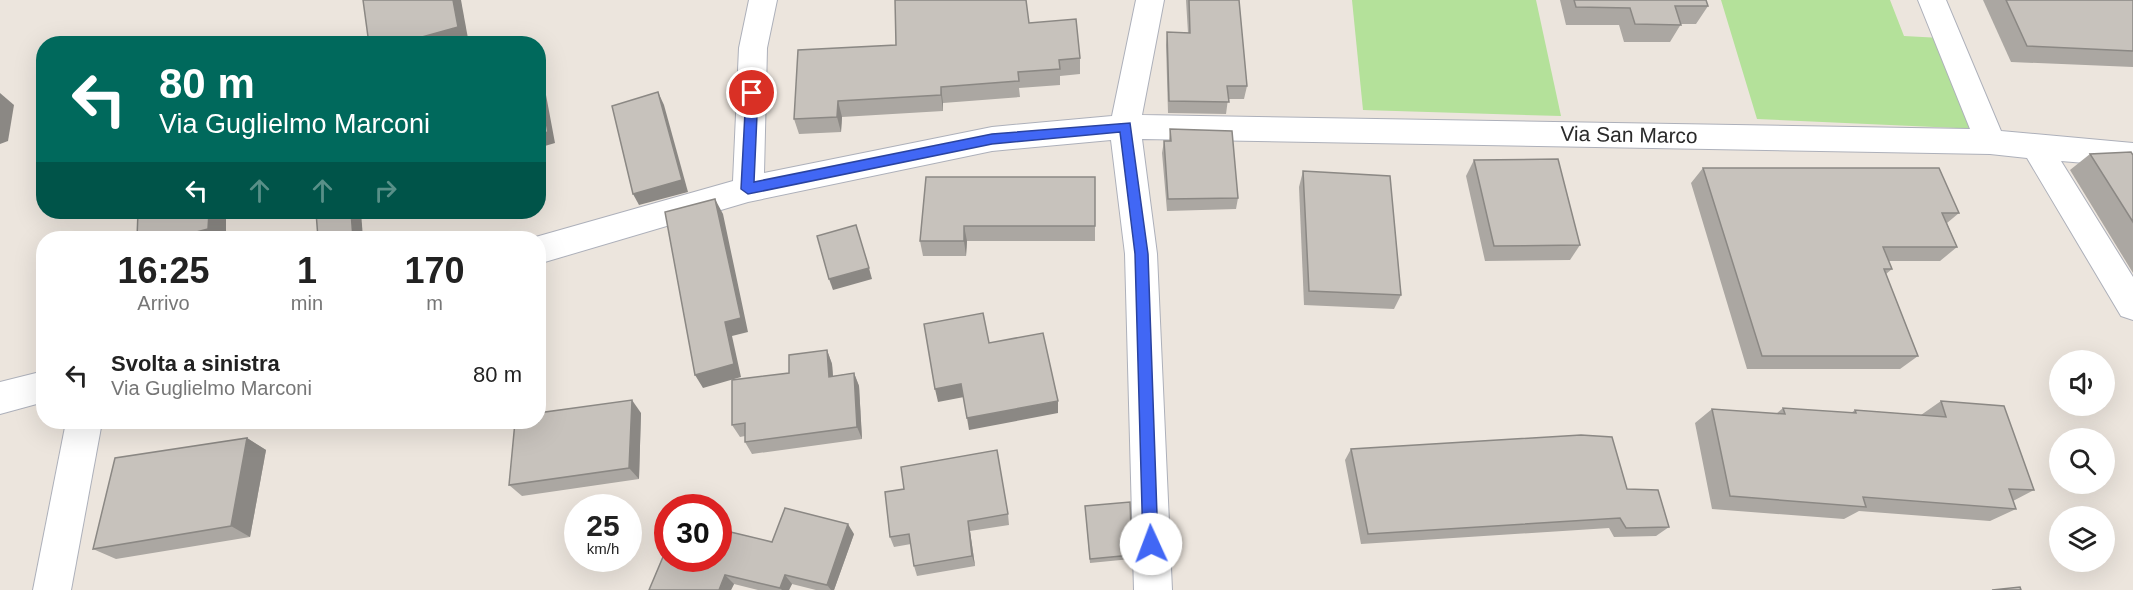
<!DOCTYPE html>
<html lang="it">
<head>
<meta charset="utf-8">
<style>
	body { margin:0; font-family:Arial,sans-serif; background:#f2f2f2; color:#222; height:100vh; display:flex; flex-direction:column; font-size:22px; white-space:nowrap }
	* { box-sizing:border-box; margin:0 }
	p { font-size:20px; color:#767676 }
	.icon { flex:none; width:33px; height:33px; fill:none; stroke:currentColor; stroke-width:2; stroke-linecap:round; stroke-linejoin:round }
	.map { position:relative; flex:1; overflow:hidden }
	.side { position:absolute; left:36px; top:231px; width:510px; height:198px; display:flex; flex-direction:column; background:#fff; border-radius:24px; box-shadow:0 6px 24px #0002 }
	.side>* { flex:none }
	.guide { position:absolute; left:36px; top:36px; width:510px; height:183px; border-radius:24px; box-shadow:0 6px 24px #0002; background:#00695c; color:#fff; overflow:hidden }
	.tools { position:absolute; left:2049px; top:350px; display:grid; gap:12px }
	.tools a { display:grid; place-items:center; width:66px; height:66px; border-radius:50%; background:#fff; box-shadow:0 6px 24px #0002; font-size:30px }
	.speed { position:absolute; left:564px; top:494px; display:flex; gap:12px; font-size:30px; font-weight:700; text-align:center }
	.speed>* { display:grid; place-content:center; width:78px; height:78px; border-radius:50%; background:#fff; box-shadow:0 6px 24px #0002; line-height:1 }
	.speed small { font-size:15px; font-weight:400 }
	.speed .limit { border:9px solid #d22; background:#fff; color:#111 }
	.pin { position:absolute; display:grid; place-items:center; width:51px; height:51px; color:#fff; margin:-26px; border:3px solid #fff; border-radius:50%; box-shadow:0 2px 6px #0007 }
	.me { position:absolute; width:66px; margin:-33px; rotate:358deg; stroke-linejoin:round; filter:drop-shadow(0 0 4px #0008) }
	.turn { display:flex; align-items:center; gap:21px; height:126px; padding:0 24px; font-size:27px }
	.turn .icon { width:78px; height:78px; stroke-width:2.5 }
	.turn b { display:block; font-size:42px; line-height:51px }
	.lanes { display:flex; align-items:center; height:57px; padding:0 24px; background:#0003; justify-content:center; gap:30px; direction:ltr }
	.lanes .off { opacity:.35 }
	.eta { display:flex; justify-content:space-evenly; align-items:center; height:102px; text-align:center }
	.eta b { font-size:36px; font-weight:700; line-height:42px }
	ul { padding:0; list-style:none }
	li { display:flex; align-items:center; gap:18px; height:84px; padding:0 24px }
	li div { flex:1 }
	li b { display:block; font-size:22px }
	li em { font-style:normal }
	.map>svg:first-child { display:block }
	.green { fill:#b4e19a }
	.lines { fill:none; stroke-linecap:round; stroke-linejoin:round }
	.minor-casing { stroke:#adb0ba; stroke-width:2 }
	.minor { fill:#fff; fill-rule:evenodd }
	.wall { fill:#aba7a2 }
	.shaded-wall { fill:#8b8884 }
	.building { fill:#c7c2bc; stroke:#8b8884; stroke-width:1.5 }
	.route { fill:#4167f5; stroke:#2a439f; stroke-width:1.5 }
	.labels { text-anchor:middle; stroke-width:4.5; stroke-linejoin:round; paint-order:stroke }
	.street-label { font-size:21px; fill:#2a2a2a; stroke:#fff }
</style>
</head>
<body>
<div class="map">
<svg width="2133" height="590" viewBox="0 0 2133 590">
	<rect width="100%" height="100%" fill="#ece5dd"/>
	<g class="green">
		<path d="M 1352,0 L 1536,0 L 1561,116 L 1363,110 Z"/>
		<path d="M 1721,0 L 1890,0 L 1904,36 L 1941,38 L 1979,129 L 1757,119 Z"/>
	</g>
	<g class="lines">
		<g class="minor-casing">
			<g id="minor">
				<path d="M 749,0 L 777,0 L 767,48 L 764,173 L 992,127 L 1112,116 L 1136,0 L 1164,0 L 1142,115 L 1970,129 L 1918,0 L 1946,0 L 2001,131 L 2133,143 L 2133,167 L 2061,161 L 2133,277 L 2133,320 L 2121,316 L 2027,158 L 1990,154 L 1142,139 L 1157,254 L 1172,590 L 1134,590 L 1125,254 L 1111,140 L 992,151 L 748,202 L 538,264 L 538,238 L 532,238 L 733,181 L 739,48 Z"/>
				<path d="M 44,371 L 44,402 L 0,414 L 0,382 Z"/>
				<path d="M 66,422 L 102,422 L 71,590 L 33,590 Z"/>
			</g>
		</g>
		<use href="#minor" class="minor"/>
	</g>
	<g class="wall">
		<path d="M 1186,0 L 1239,0 L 1247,86 L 1244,99 L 1228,99 L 1226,114 L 1168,113 L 1166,45 L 1167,32 L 1188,33 Z"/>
		<path d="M 1560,0 L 1706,0 L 1708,6 L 1696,24 L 1681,24 L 1670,42 L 1624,42 L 1619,25 L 1566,25 Z"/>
		<path d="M 1983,0 L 2133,0 L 2133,67 L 2011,62 Z"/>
		<path d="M 1029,23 L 1080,58 L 1080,74 L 1060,76 L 1060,85 L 1019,88 L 1020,97 L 943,103 L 943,111 L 842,117 L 841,132 L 799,134 L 794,119 L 896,45 Z"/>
		<path d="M 1170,129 L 1238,198 L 1236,209 L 1167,211 L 1162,153 L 1164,141 L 1169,141 Z"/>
		<path d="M 2090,154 L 2133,155 L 2133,273 L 2070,170 Z"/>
		<path d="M 1474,160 L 1580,245 L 1570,260 L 1485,261 L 1466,176 Z"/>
		<path d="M 1703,168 L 1959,213 L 1947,223 L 1957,247 L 1940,261 L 1889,261 L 1892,269 L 1886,274 L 1918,356 L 1900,369 L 1747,369 L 1691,183 Z"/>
		<path d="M 1303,171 L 1401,295 L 1394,309 L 1304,305 L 1299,187 Z"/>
		<path d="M 926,177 L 1095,226 L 1095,241 L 967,241 L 966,256 L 923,256 L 920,241 Z"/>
		<path d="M 827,350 L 832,364 L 833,376 L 854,373 L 859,386 L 862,439 L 752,454 L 745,442 L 745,436 L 740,437 L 732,425 L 789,373 Z"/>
		<path d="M 1941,401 L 2034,490 L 2013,501 L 2016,509 L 1990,521 L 1859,511 L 1844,519 L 1712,509 L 1695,423 L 1712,409 L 1776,414 L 1783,408 L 1851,413 L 1855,410 L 1921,415 Z"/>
		<path d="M 641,413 L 639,479 L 522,496 L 509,485 Z"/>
		<path d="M 247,438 L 266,450 L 250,537 L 116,559 L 93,549 Z"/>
		<path d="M 1351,449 L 1627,489 L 1669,527 L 1656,536 L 1614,537 L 1609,528 L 1361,544 L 1345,460 Z"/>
		<path d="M 885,492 L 1008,514 L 1009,525 L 970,531 L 975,566 L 917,576 L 914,566 L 911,544 L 894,547 L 890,537 Z"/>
		<path d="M 1085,506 L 1132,555 L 1131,559 L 1090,563 Z"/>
		<path d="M 854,534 L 834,590 L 816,590 L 792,584 L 789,590 L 758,590 L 734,584 L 731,590 L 649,590 L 772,542 Z"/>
	</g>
	<g class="shaded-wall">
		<path d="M 453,0 L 461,0 L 469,44 L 405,44 L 404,42 Z"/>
		<path d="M 539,84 L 546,95 L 555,143 L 538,148 Z"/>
		<path d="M 941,87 L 943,103 L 943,111 L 941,95 Z"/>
		<path d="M 658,92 L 664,105 L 688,192 L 639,205 L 633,194 Z"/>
		<path d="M 0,93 L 14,105 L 8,141 L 0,144 Z"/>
		<path d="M 838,101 L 842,117 L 841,132 L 837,117 Z"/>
		<path d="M 715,199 L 723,214 L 748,332 L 732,336 L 741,377 L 703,388 L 695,375 L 725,322 Z"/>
		<path d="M 209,212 L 226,212 L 226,238 L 173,238 Z"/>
		<path d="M 351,212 L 361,212 L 363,238 L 353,238 Z"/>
		<path d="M 964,226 L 967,241 L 966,256 L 964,241 Z"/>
		<path d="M 869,268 L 872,279 L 833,290 L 829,279 Z"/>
		<path d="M 827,350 L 832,364 L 834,390 L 829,377 Z"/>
		<path d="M 854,373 L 859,386 L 862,439 L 857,427 Z"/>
		<path d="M 961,384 L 964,397 L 938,402 L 935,389 Z"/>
		<path d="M 632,400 L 641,413 L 639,479 L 629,468 Z"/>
		<path d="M 1058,401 L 1058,413 L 969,430 L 967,418 Z"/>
		<path d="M 247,438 L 266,450 L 250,537 L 231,526 Z"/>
		<path d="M 968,521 L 970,531 L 975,566 L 972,556 Z"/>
		<path d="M 848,524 L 854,534 L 834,590 L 831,590 L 827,585 Z"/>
		<path d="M 725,575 L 734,584 L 731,590 L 719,590 Z"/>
		<path d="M 785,575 L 792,584 L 789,590 L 782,590 L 780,588 Z"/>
	</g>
	<g class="building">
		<path d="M 363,0 L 453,0 L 458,27 L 404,42 L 405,44 L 369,44 Z"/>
		<path d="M 895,0 L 1026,0 L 1029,23 L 1076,19 L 1080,58 L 1059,60 L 1060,69 L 1018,72 L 1019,81 L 941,87 L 941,95 L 838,101 L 837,117 L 794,119 L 798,50 L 896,45 Z"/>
		<path d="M 1189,0 L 1239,0 L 1247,86 L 1227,86 L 1229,102 L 1169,101 L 1167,32 L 1190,33 Z"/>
		<path d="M 1574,0 L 1706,0 L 1708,6 L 1675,6 L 1681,25 L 1635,24 L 1630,8 L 1576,7 Z"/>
		<path d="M 2006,0 L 2133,0 L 2133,51 L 2027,46 Z"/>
		<path d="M 494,38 L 496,44 L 476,44 Z"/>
		<path d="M 539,84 L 548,132 L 538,135 L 538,84 Z"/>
		<path d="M 658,92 L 682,180 L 633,194 L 612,106 Z"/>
		<path d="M 1170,129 L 1232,131 L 1238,198 L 1168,199 L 1164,141 L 1171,141 Z"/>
		<path d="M 2131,152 L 2133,155 L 2133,222 L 2090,154 Z"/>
		<path d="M 1558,159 L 1580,245 L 1494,246 L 1474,160 Z"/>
		<path d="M 1703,168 L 1939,168 L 1959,213 L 1942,213 L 1957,247 L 1883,247 L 1892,269 L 1884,269 L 1918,356 L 1762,356 Z"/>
		<path d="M 1303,171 L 1390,176 L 1401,295 L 1309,291 Z"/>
		<path d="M 926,177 L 1095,177 L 1095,226 L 964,226 L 964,241 L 920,241 Z"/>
		<path d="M 715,199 L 741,318 L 725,322 L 734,364 L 695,375 L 665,212 Z"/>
		<path d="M 138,212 L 209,212 L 208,229 L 173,238 L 137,238 Z"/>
		<path d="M 316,212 L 351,212 L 353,238 L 318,238 Z"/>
		<path d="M 856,225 L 869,268 L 829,279 L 817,236 Z"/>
		<path d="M 983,313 L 989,343 L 1043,333 L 1058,401 L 967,418 L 961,384 L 935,389 L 924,324 Z"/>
		<path d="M 827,350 L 829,377 L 854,373 L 857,427 L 745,442 L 745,423 L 732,425 L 732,380 L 789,373 L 789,355 Z"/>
		<path d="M 632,400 L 629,468 L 509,485 L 515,422 L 538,422 L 538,413 Z"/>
		<path d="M 1941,401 L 2004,406 L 2034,490 L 2009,489 L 2016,509 L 1863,497 L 1866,507 L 1730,496 L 1712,409 L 1785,414 L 1783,408 L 1856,413 L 1855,410 L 1946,417 Z"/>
		<path d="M 1581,435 L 1612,437 L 1627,489 L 1658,490 L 1669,527 L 1626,528 L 1620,518 L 1368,534 L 1351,449 Z"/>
		<path d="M 247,438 L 231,526 L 93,549 L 115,458 Z"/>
		<path d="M 997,450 L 1008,514 L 968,521 L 972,556 L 914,566 L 909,534 L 890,537 L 885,492 L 904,489 L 901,467 Z"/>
		<path d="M 1130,502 L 1132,555 L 1090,559 L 1085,506 Z"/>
		<path d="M 785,508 L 848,524 L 827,585 L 785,575 L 780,588 L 725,575 L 719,590 L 649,590 L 668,545 L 668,558 L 718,558 L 718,529 L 772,542 Z"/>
		<path d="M 2020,587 L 2021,590 L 1992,590 Z"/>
	</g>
	<path class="route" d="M 752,89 L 758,93 L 754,182 L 992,134 L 1130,123 L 1148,254 L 1158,544 L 1156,549 L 1151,551 L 1145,549 L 1143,544 L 1135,254 L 1120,132 L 992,144 L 748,194 L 741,189 L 746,93 Z"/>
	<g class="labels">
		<g class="street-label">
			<text transform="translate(1629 135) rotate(1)" y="7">Via San Marco</text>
		</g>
	</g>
</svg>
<div class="tools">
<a><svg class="icon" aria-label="sound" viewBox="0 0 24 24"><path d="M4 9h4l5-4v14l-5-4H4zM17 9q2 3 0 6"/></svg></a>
<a><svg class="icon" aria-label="search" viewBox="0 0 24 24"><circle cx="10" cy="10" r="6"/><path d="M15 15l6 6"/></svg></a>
<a><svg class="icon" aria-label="layers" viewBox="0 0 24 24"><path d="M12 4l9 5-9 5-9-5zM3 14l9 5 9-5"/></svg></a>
</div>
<div class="speed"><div>25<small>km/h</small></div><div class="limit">30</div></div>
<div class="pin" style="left:752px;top:93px;background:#d93025"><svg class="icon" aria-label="arrive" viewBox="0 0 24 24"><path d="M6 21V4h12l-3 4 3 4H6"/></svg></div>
<svg class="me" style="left:1151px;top:544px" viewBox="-20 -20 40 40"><circle r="19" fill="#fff"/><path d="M0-13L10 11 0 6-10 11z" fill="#4167f5"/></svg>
<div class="guide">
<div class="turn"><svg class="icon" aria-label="left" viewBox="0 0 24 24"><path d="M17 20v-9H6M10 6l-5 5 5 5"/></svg><div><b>80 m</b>Via Guglielmo Marconi</div></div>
<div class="lanes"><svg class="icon" aria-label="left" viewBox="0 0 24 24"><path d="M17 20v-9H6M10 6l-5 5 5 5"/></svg><svg class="icon off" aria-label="ahead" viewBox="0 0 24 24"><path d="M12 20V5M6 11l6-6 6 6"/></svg><svg class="icon off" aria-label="ahead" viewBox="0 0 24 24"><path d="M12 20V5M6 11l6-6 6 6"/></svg><svg class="icon off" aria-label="right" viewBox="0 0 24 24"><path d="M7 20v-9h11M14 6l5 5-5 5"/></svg></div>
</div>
<section class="side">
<div class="eta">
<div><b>16:25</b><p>Arrivo</p></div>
<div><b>1</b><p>min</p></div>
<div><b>170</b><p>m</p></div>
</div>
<ul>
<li><svg class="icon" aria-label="left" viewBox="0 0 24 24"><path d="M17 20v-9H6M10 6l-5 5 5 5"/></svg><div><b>Svolta a sinistra</b><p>Via Guglielmo Marconi</p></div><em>80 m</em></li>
</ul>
</section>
</div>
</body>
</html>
